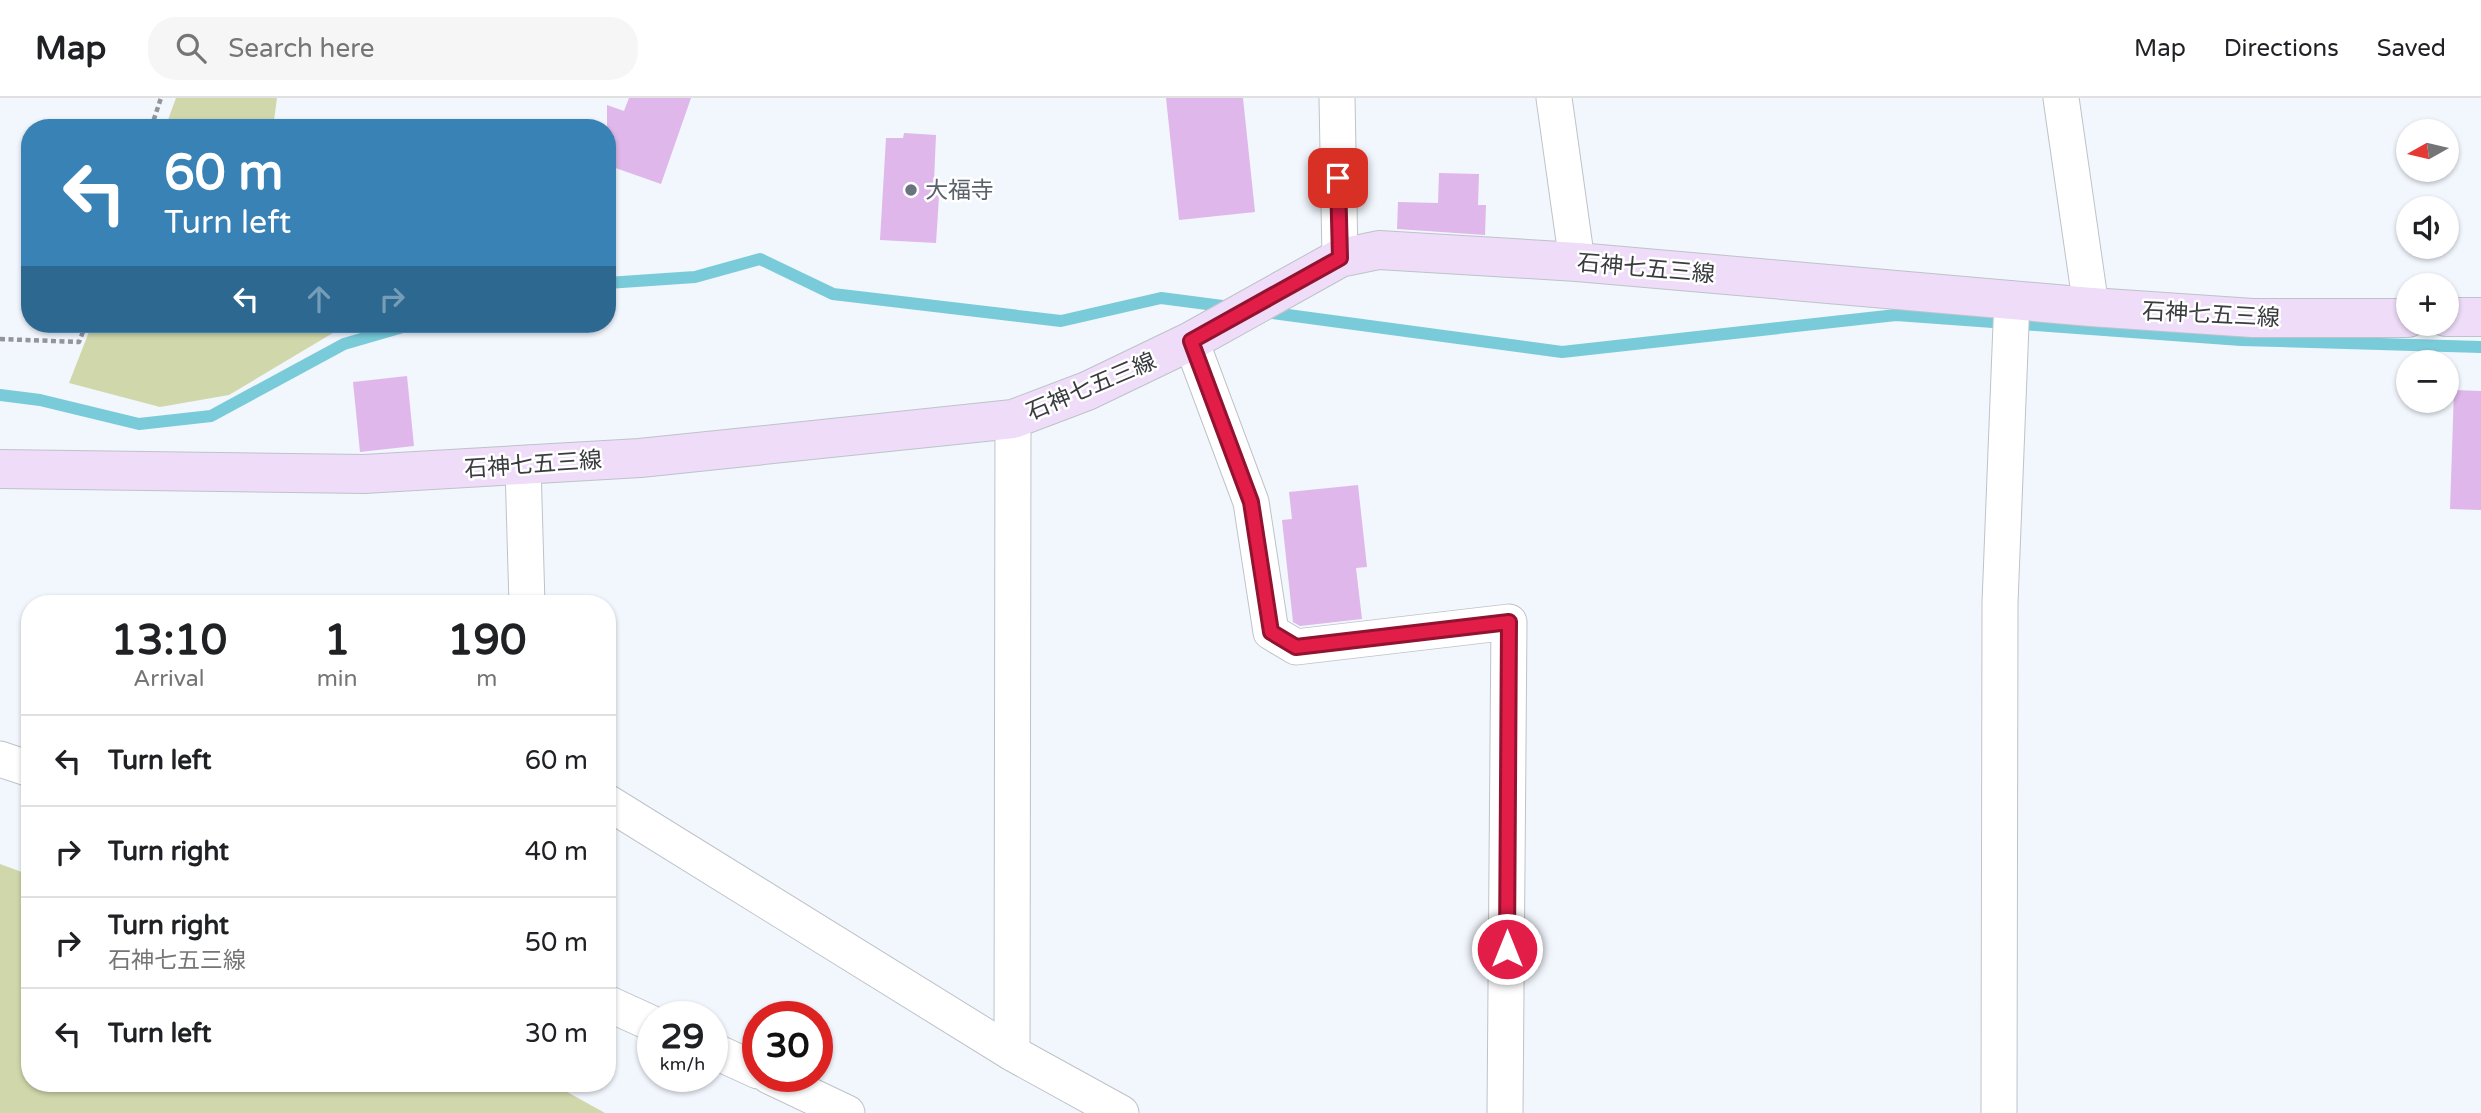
<!DOCTYPE html>
<html lang="en">
<head>
<meta charset="utf-8">
<style>
	body { margin:0; font-family:"Varela Round","Noto Sans JP",sans-serif; background:#f6f6f6; color:#202124; height:100vh; display:flex; flex-direction:column; font-size:26px; white-space:nowrap }
	* { box-sizing:border-box; margin:0 }
	p { font-size:23px; color:#757577 }
	.icon { flex:none; width:38px; height:38px; fill:none; stroke:currentColor; stroke-width:2; stroke-linecap:round; stroke-linejoin:round }
	.map { position:relative; flex:1; overflow:hidden }
	.details { position:absolute; left:21px; top:497px; width:595px; height:497px; display:flex; flex-direction:column; background:#fff; border-radius:28px; box-shadow:0 2px 5px #0004 }
	.details>* { flex:none }
	.top-card { position:absolute; left:21px; top:21px; width:595px; height:214px; border-radius:28px; box-shadow:0 2px 5px #0004; background:#3982b6; color:#fff; overflow:hidden }
	.needle { width:46px; rotate:262deg }
	.tools { position:absolute; left:2396px; top:21px; display:grid; gap:14px }
	.tools a { display:grid; place-items:center; width:63px; height:63px; border-radius:50%; background:#fff; box-shadow:0 2px 5px #0004; font-size:35px }
	.speed { position:absolute; left:637px; top:903px; display:flex; gap:14px; font-size:35px; font-weight:700; text-align:center }
	.speed>* { display:grid; place-content:center; width:91px; height:91px; border-radius:50%; background:#fff; box-shadow:0 2px 5px #0004; line-height:1 }
	.speed small { font-size:18px; font-weight:400 }
	.speed .limit { border:10px solid #d22; background:#fff; color:#111 }
	.pin { position:absolute; display:grid; place-items:center; width:60px; height:60px; color:#fff; margin:-30px; border-radius:14px; box-shadow:0 4px 10px #0006 }
	.me { position:absolute; width:77px; margin:-38px; rotate:0deg; stroke-linejoin:round; filter:drop-shadow(0 0 5px #0008) }
	.turn { display:flex; align-items:center; gap:24px; height:147px; padding:0 28px; font-size:32px }
	.turn .icon { width:91px; height:91px; stroke-width:2.5 }
	.turn b { display:block; font-size:49px; line-height:60px }
	.lanes { display:flex; align-items:center; height:66px; padding:0 28px; background:#0003; justify-content:center; gap:35px; direction:ltr }
	.lanes .off { opacity:.35 }
	.eta { display:flex; justify-content:space-evenly; align-items:center; height:119px; text-align:center }
	.eta b { font-size:42px; font-weight:700; line-height:49px }
	ul { padding:0; list-style:none }
	li { display:flex; align-items:center; gap:21px; height:91px; padding:0 28px; border-top:2px solid #e0e0e0 }
	li div { flex:1 }
	li b { display:block; font-size:26px }
	li em { font-style:normal }
	header { display:flex; align-items:center; gap:42px; box-sizing:border-box; height:98px; padding:0 35px; background:#fff; border-bottom:2px solid #e0e0e0 }
	header strong { font-size:33px }
	nav { display:flex; gap:38px; margin-inline-start:auto; font-size:24px }
	.search { width:490px; height:63px; background:#f6f6f6; display:flex; align-items:center; gap:18px; box-sizing:border-box; padding:0 24px; border-radius:28px; color:#757577; font-size:26px }
	.map>svg:first-child { display:block }
	.green { fill:#d0d8ab }
	.lines { fill:none; stroke-linecap:round; stroke-linejoin:round }
	.stream { stroke:#79cbd9; stroke-width:12 }
	.building { fill:#dfb7ea }
	.minor-casing { stroke:#bec3c9; stroke-width:37 }
	.secondary-casing { stroke:#bec3c9; stroke-width:40 }
	.path { stroke:#92959a; stroke-width:4.5; stroke-dasharray:5 3.5; stroke-linecap:butt }
	.minor { stroke:#fff; stroke-width:35 }
	.secondary { stroke:#eedcf8; stroke-width:38 }
	.route-casing { stroke:#92132f; stroke-width:18 }
	.route { stroke:#e11d48; stroke-width:12 }
	.worship-dot { fill:#6b7280; stroke:#fff; stroke-width:2.5 }
	.labels { text-anchor:middle; stroke-width:5; stroke-linejoin:round; paint-order:stroke }
	.worship-label { font-size:23px; fill:#5b616d; stroke:#fff; text-anchor:start }
	.street-label { font-size:23px; fill:#393b3e; stroke:#fff }
</style>
</head>
<body>
<header>
<strong>Map</strong>
<div class="search"><svg class="icon" aria-label="search" viewBox="0 0 24 24"><circle cx="10" cy="10" r="6"/><path d="M15 15l6 6"/></svg>Search here</div>
<nav><a>Map</a><a>Directions</a><a>Saved</a></nav>
</header>
<div class="map">
<svg width="2481" height="1015" viewBox="0 0 2481 1015">
	<rect width="100%" height="100%" fill="#f2f6fd"/>
	<g class="green">
		<path d="M 176,0 L 277,0 L 273,30 L 165,30 Z"/>
		<path d="M 92,226 L 348,226 L 229,297 L 160,309 L 69,285 Z"/>
		<path d="M 0,766 L 30,777 L 30,985 L 551,985 L 605,1015 L 0,1015 Z"/>
	</g>
	<g class="lines">
		<g class="stream">
			<path d="M 607,185 L 695,179 L 760,161 L 833,196 L 1061,223 L 1161,200 L 1230,209"/>
			<path d="M 1265,214 L 1562,254 L 1896,217 L 2241,242 L 2481,249"/>
			<path d="M 0,297 L 40,302 L 139,326 L 211,318 L 344,246 L 413,226"/>
		</g>
	</g>
	<g class="building">
		<path d="M 629,0 L 691,0 L 661,86 L 607,67 L 607,7 L 624,13 Z"/>
		<path d="M 1166,0 L 1243,0 L 1255,114 L 1179,122 Z"/>
		<path d="M 904,35 L 936,37 L 934,83 L 940,83 L 936,145 L 880,142 L 886,40 L 903,40 Z"/>
		<path d="M 1439,75 L 1479,76 L 1478,107 L 1486,107 L 1485,137 L 1397,131 L 1398,104 L 1438,105 Z"/>
		<path d="M 407,278 L 414,348 L 360,354 L 353,284 Z"/>
		<path d="M 2454,292 L 2481,293 L 2481,412 L 2450,411 Z"/>
		<path d="M 1358,387 L 1367,469 L 1356,470 L 1362,521 L 1300,528 L 1293,524 L 1282,422 L 1292,421 L 1289,394 Z"/>
	</g>
	<g class="lines">
		<g class="minor-casing">
			<g id="minor">
				<path d="M 1337,0 L 1340,160"/>
				<path d="M 1554,0 L 1577,164"/>
				<path d="M 2061,0 L 2091,209"/>
				<path d="M 1191,243 L 1251,404 L 1271,534 L 1296,549 L 1509,524 L 1505,1015"/>
				<path d="M 523,368 L 527,506"/>
				<path d="M 0,661 L 30,671"/>
				<path d="M 607,704 L 1012,955 L 1121,1015"/>
				<path d="M 607,905 L 653,926"/>
				<path d="M 712,952 L 758,973"/>
				<path d="M 1012,955 L 1013,321"/>
				<path d="M 769,978 L 847,1015"/>
				<path d="M 1999,1015 L 2000,505 L 2012,201"/>
			</g>
		</g>
		<g class="secondary-casing">
			<g id="secondary">
				<path d="M 2446,219 L 2481,219"/>
				<path d="M 0,371 L 364,376 L 640,360 L 1013,321 L 1087,293 L 1191,243 L 1340,160 L 1379,152 L 1577,164 L 2091,209 L 2253,220 L 2408,220"/>
			</g>
		</g>
		<g class="path">
			<path d="M 151,30 L 161,0"/>
			<path d="M 0,241 L 79,244 L 86,226"/>
		</g>
		<use href="#minor" class="minor"/>
		<use href="#secondary" class="secondary"/>
	</g>
	<g class="lines">
		<g class="route-casing">
			<path id="route" d="M 1338,80 L 1340,160 L 1191,243 L 1251,404 L 1271,534 L 1296,549 L 1509,524 L 1507,851"/>
		</g>
		<use href="#route" class="route"/>
	</g>
	<circle class="worship-dot" cx="911" cy="92" r="7"/>
	<g class="labels">
		<g class="worship-label">
			<text x="925" y="100">大福寺</text>
		</g>
		<g class="street-label">
			<text transform="translate(1646 170) rotate(5)" y="8">石神七五三線</text>
			<text transform="translate(2211 216) rotate(3)" y="8">石神七五三線</text>
			<text transform="translate(1091 288) rotate(-23)" y="8">石神七五三線</text>
			<text transform="translate(533 366) rotate(-4)" y="8">石神七五三線</text>
		</g>
	</g>
</svg>
<div class="tools">
<a><svg class="needle" viewBox="-14 -14 28 28"><path d="M0-13l5 13h-10z" fill="#e53935"/><path d="M0 13l5-13h-10z" fill="#757577"/></svg></a>
<a><svg class="icon" aria-label="sound" viewBox="0 0 24 24"><path d="M4 9h4l5-4v14l-5-4H4zM17 9q2 3 0 6"/></svg></a>
<a>+</a>
<a>−</a>
</div>
<div class="speed"><div>29<small>km/h</small></div><div class="limit">30</div></div>
<div class="pin" style="left:1338px;top:80px;background:#d93025"><svg class="icon" aria-label="arrive" viewBox="0 0 24 24"><path d="M6 21V4h12l-3 4 3 4H6"/></svg></div>
<svg class="me" style="left:1507px;top:851px" viewBox="-20 -20 40 40"><circle r="17" fill="#e11d48" stroke="#fff" stroke-width="3"/><path d="M0-11L8 9 0 5-8 9z" fill="#fff"/></svg>
<div class="top-card">
<div class="turn"><svg class="icon" aria-label="left" viewBox="0 0 24 24"><path d="M17 20v-9H6M10 6l-5 5 5 5"/></svg><div><b>60 m</b>Turn left</div></div>
<div class="lanes"><svg class="icon" aria-label="left" viewBox="0 0 24 24"><path d="M17 20v-9H6M10 6l-5 5 5 5"/></svg><svg class="icon off" aria-label="ahead" viewBox="0 0 24 24"><path d="M12 20V5M6 11l6-6 6 6"/></svg><svg class="icon off" aria-label="right" viewBox="0 0 24 24"><path d="M7 20v-9h11M14 6l5 5-5 5"/></svg></div>
</div>
<section class="details">
<div class="eta">
<div><b>13:10</b><p>Arrival</p></div>
<div><b>1</b><p>min</p></div>
<div><b>190</b><p>m</p></div>
</div>
<ul>
<li><svg class="icon" aria-label="left" viewBox="0 0 24 24"><path d="M17 20v-9H6M10 6l-5 5 5 5"/></svg><div><b>Turn left</b></div><em>60 m</em></li>
<li><svg class="icon" aria-label="right" viewBox="0 0 24 24"><path d="M7 20v-9h11M14 6l5 5-5 5"/></svg><div><b>Turn right</b></div><em>40 m</em></li>
<li><svg class="icon" aria-label="right" viewBox="0 0 24 24"><path d="M7 20v-9h11M14 6l5 5-5 5"/></svg><div><b>Turn right</b><p>石神七五三線</p></div><em>50 m</em></li>
<li><svg class="icon" aria-label="left" viewBox="0 0 24 24"><path d="M17 20v-9H6M10 6l-5 5 5 5"/></svg><div><b>Turn left</b></div><em>30 m</em></li>
</ul>
</section>
</div>
</body>
</html>
